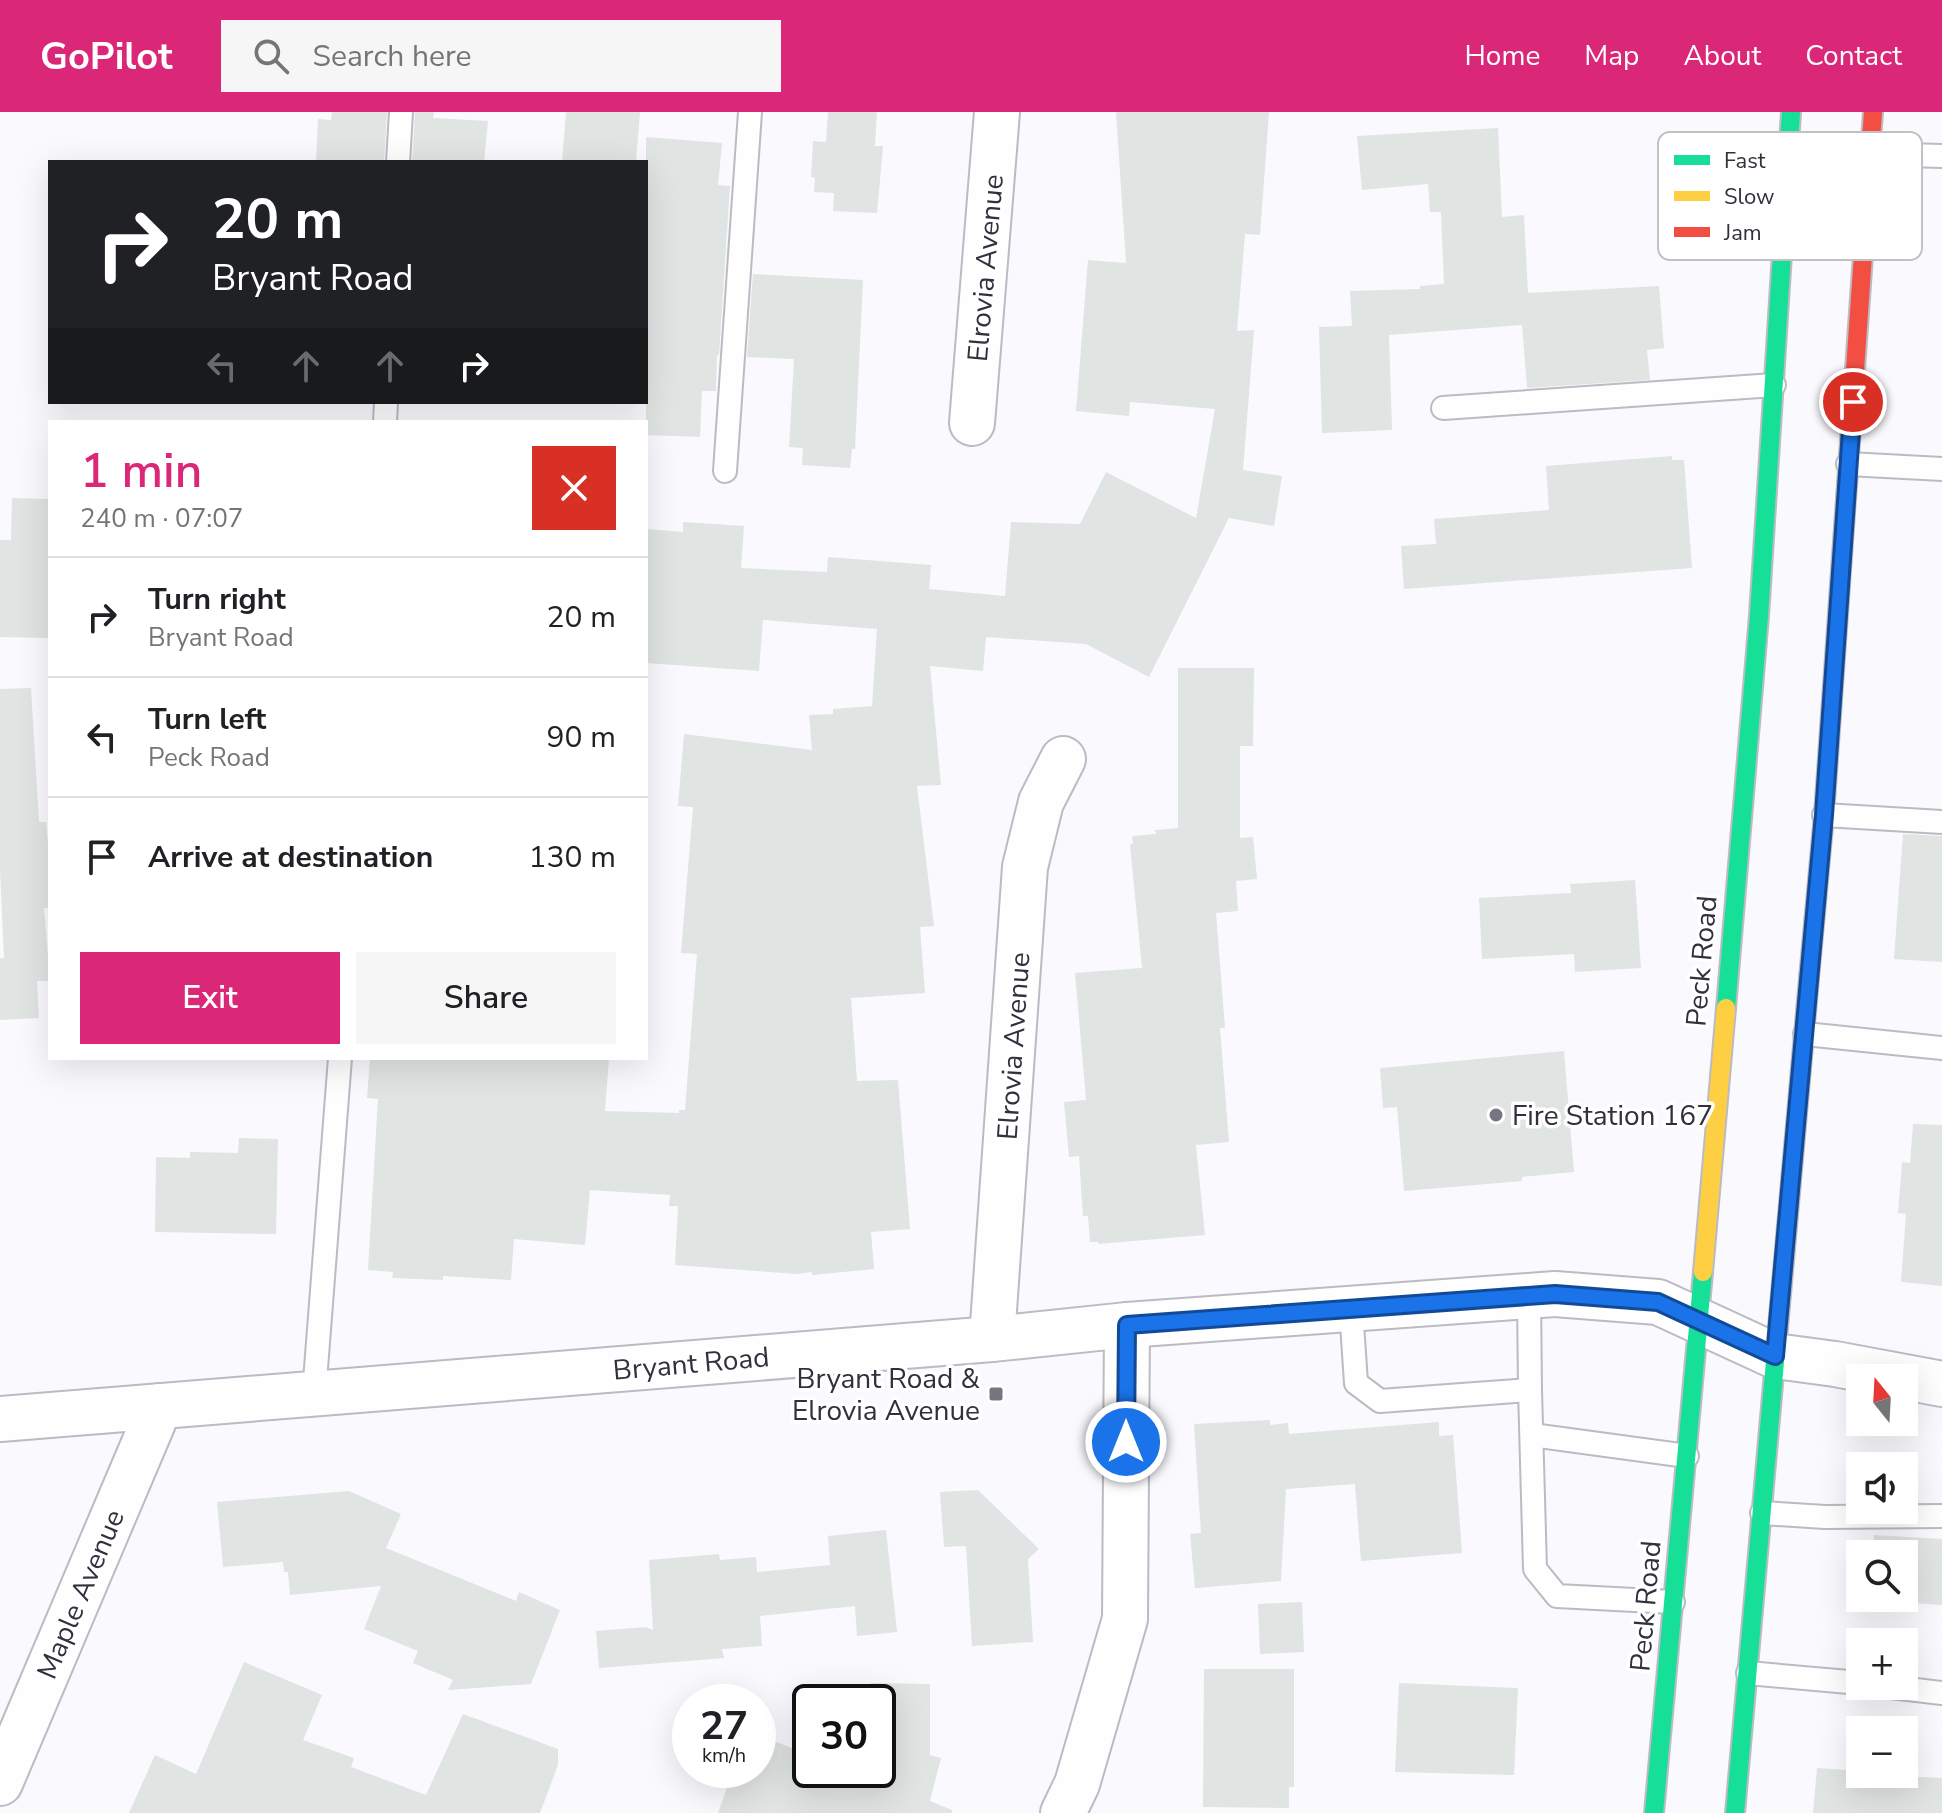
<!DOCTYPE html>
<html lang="en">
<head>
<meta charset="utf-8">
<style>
	body { margin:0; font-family:"Nunito Sans",sans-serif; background:#f6f6f6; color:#202124; height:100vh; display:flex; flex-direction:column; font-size:30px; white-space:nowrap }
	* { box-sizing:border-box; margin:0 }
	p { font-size:26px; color:#757577 }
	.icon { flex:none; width:44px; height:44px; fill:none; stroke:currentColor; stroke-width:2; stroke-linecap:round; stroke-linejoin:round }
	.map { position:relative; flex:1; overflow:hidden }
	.panel { position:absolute; left:48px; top:308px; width:600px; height:640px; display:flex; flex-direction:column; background:#fff; border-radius:0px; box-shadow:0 8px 32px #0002 }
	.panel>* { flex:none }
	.banner { position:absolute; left:48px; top:48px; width:600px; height:244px; border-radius:0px; box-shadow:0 8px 32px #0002; background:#202124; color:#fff; overflow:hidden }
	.needle { width:52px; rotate:342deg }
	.buttons { position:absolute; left:1846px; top:1252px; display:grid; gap:16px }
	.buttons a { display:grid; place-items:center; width:72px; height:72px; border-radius:0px; background:#fff; box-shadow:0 8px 32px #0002; font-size:40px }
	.speed { position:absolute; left:672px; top:1572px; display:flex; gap:16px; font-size:40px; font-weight:700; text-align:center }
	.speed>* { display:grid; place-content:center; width:104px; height:104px; border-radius:50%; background:#fff; box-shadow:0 8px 32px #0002; line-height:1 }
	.speed small { font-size:20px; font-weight:400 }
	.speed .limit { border:4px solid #111; border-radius:12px; background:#fff; color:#111 }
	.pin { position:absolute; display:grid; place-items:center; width:68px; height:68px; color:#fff; margin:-34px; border:4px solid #fff; border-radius:50%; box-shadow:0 2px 8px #0007 }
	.me { position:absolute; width:88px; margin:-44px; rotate:0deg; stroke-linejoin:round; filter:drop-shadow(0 0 6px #0008) }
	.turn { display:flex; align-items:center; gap:28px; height:168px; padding:0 32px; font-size:36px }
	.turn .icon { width:104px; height:104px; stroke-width:2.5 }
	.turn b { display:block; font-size:56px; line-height:68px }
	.lanes { display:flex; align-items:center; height:76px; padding:0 32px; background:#0003; justify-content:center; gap:40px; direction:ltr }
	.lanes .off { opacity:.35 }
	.round { display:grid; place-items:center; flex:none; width:84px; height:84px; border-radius:0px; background:#f6f6f6 }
	.head { display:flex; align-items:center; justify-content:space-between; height:136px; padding:0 32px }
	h1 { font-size:48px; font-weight:600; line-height:60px; color:#db2777 }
	.button { display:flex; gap:16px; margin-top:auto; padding:16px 32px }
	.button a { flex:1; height:92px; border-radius:0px; background:#db2777; color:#fff; font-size:32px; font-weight:600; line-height:92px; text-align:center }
	.button a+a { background:#f6f6f6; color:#202124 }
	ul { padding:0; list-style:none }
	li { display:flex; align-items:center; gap:24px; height:120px; padding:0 32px; border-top:2px solid #e0e0e0 }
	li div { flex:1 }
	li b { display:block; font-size:30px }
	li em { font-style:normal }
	header { display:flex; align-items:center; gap:48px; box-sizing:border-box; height:112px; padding:0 40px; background:#db2777; color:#fff }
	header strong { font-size:38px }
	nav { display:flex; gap:44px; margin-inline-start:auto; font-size:28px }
	.search { width:560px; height:72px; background:#f6f6f6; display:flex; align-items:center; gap:20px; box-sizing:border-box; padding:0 28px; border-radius:0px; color:#757577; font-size:30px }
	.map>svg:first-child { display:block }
	.building { fill:#e0e4e2 }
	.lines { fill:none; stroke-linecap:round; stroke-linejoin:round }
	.lane-casing { stroke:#bcbac3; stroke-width:26 }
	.street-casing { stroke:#bcbac3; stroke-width:48 }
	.fast-casing { stroke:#bcbac3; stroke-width:22 }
	.slow-casing { stroke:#bcbac3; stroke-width:22 }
	.jam-casing { stroke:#bcbac3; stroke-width:22 }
	.lane { stroke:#fefeff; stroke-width:22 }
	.street { stroke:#fefeff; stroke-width:44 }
	.fast { stroke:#16e098; stroke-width:18 }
	.slow { stroke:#ffcf43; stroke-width:18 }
	.jam { stroke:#f24e42; stroke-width:18 }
	.route-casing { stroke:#114b97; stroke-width:20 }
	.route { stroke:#1a73e8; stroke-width:14 }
	.poi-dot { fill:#777680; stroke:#fff; stroke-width:3 }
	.labels { text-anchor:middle; stroke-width:7; stroke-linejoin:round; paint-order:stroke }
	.street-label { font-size:28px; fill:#31303c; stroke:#fff }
	.poi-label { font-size:28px; fill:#31303c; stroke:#fff; text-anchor:start }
	.key { fill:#fff; stroke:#c1c1c4; stroke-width:2 }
	.key-label { font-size:22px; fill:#31303c }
</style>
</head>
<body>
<header>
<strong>GoPilot</strong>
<div class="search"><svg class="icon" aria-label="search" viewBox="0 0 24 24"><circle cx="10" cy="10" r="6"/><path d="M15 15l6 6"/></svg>Search here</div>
<nav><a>Home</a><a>Map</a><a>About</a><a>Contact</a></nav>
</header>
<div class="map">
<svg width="1942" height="1701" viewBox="0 0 1942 1701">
	<rect width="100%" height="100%" fill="#faf9fe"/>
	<g class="building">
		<path d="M 332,0 L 387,0 L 384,50 L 316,50 L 318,7 L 331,8 Z"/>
		<path d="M 415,0 L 434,0 L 433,6 L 488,9 L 484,50 L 412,50 Z"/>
		<path d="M 566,0 L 640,0 L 636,50 L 562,50 Z"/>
		<path d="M 828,0 L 877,0 L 875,34 L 883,34 L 877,101 L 833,99 L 834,81 L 814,80 L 815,66 L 811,65 L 813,29 L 826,30 Z"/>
		<path d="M 1116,0 L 1269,0 L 1260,123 L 1245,122 L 1237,219 L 1254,218 L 1243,358 L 1282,364 L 1274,414 L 1229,406 L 1149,565 L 1086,532 L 986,525 L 983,559 L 930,554 L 941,673 L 917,674 L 934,814 L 920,815 L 925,881 L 851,886 L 857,969 L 898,968 L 910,1117 L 871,1120 L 874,1157 L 812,1163 L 812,1160 L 797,1162 L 675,1153 L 678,1094 L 669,1094 L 670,1083 L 590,1078 L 585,1133 L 514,1127 L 511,1168 L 443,1164 L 443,1168 L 392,1166 L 393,1160 L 368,1158 L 378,987 L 367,986 L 370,946 L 609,946 L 605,999 L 679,1001 L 679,998 L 685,998 L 697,842 L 681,841 L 693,695 L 678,694 L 684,622 L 812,638 L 809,603 L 833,602 L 833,597 L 872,594 L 877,517 L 763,508 L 759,559 L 646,551 L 646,417 L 683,420 L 683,410 L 744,414 L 741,456 L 827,460 L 828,445 L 931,453 L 929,477 L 1005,484 L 1011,410 L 1080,412 L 1106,360 L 1196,406 L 1215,297 L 1130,290 L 1129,304 L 1076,299 L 1088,148 L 1126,151 Z"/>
		<path d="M 1498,16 L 1502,105 L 1524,103 L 1528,181 L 1659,174 L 1664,236 L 1647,238 L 1650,268 L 1527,276 L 1522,213 L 1389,223 L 1392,318 L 1322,321 L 1319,215 L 1352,214 L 1350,179 L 1420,177 L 1420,174 L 1444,172 L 1441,100 L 1430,100 L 1428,72 L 1362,78 L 1357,24 Z"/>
		<path d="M 646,25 L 722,31 L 718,73 L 730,74 L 719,243 L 717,243 L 716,279 L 702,279 L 700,325 L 646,323 Z"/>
		<path d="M 753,162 L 863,168 L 855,337 L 852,337 L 850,356 L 802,353 L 803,336 L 789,335 L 794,247 L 747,245 Z"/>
		<path d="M 1672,344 L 1672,348 L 1684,348 L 1692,456 L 1404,477 L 1401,434 L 1436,432 L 1434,407 L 1549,398 L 1546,354 Z"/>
		<path d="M 12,386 L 50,387 L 50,526 L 0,525 L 0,428 L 11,428 Z"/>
		<path d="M 1178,556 L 1254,556 L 1253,634 L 1240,634 L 1240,726 L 1253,725 L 1257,767 L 1236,769 L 1238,799 L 1216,801 L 1225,916 L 1220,916 L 1229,1030 L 1196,1033 L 1205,1123 L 1098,1132 L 1098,1130 L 1090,1130 L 1088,1104 L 1083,1104 L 1079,1044 L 1069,1045 L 1064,990 L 1086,988 L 1075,861 L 1142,856 L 1130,732 L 1133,732 L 1132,724 L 1156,722 L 1155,718 L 1178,716 Z"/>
		<path d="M 31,576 L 39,710 L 46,710 L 50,754 L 50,796 L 44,796 L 50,869 L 37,869 L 39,906 L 0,908 L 0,846 L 4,846 L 0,757 L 0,577 Z"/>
		<path d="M 1903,722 L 1942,724 L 1942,850 L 1894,847 Z"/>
		<path d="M 1635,768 L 1641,856 L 1575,860 L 1574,842 L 1482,847 L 1479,786 L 1571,781 L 1570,772 Z"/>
		<path d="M 1564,939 L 1574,1060 L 1522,1065 L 1522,1069 L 1404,1079 L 1397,995 L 1383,996 L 1380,956 Z"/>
		<path d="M 1913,1012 L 1942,1013 L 1942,1174 L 1901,1170 L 1906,1102 L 1898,1101 L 1902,1050 L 1910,1051 Z"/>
		<path d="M 239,1026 L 278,1027 L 276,1122 L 155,1120 L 156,1045 L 190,1046 L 190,1040 L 238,1041 Z"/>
		<path d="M 1270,1308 L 1270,1313 L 1288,1311 L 1289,1322 L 1439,1310 L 1439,1324 L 1453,1323 L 1462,1441 L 1361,1449 L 1355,1372 L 1286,1377 L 1281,1469 L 1195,1476 L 1190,1422 L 1201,1421 L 1194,1312 Z"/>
		<path d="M 978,1378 L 1039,1437 L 1028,1447 L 1033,1530 L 972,1534 L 966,1434 L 944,1435 L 940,1380 Z"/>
		<path d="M 349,1379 L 401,1402 L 386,1436 L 516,1489 L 519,1480 L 560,1498 L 531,1572 L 448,1578 L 453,1568 L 413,1551 L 418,1539 L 364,1517 L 381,1474 L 290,1483 L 288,1460 L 284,1460 L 283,1450 L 223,1455 L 217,1390 Z"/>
		<path d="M 886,1418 L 897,1520 L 857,1524 L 855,1494 L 760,1504 L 762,1534 L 722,1537 L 724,1546 L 599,1556 L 596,1519 L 646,1515 L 653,1518 L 649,1448 L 719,1442 L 720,1448 L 756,1445 L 757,1460 L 830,1453 L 828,1424 Z"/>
		<path d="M 1874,1423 L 1942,1427 L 1942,1493 L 1870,1488 L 1904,1486 L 1904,1442 L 1873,1442 Z"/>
		<path d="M 1302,1490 L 1304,1540 L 1260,1542 L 1258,1492 Z"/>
		<path d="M 244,1550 L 322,1583 L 303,1628 L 354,1646 L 351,1655 L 426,1683 L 463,1602 L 558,1637 L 558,1653 L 540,1701 L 129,1701 L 155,1643 L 196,1662 Z"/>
		<path d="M 1204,1557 L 1294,1557 L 1294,1675 L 1289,1675 L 1289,1696 L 1203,1695 Z"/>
		<path d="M 871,1571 L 930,1572 L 930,1643 L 941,1646 L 930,1689 L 952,1698 L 952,1701 L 718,1701 L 733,1658 L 758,1658 L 758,1623 L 810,1643 L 810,1658 L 849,1658 L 870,1666 L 870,1658 L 878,1658 L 878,1590 L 871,1590 Z"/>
		<path d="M 1399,1571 L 1518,1576 L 1514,1663 L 1395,1660 Z"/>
		<path d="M 1817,1656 L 1860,1659 L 1860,1662 L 1942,1666 L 1942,1701 L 1813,1701 Z"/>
	</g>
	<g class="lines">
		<g class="lane-casing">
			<g id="lane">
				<path d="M 1871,42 L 1942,44"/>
				<path d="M 398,50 L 401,0"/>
				<path d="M 1443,296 L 1774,273"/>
				<path d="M 385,310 L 386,290"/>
				<path d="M 1848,352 L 1942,357"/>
				<path d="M 725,359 L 750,0"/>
				<path d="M 1824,703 L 1942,710"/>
				<path d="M 1805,922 L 1942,936"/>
				<path d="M 1529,1183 L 1530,1278"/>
				<path d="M 1351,1197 L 1356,1271 L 1380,1289 L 1530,1278 L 1535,1457 L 1557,1484 L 1673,1490"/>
				<path d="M 314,1282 L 340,946"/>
				<path d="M 1532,1323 L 1687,1344"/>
				<path d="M 1762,1401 L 1825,1405 L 1942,1404"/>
				<path d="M 1748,1561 L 1860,1571"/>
				<path d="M 1882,1574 L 1942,1581"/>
			</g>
		</g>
		<g class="street-casing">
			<g id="street">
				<path d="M 972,311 L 997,0"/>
				<path d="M 992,1227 L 1025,755 L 1041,690 L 1063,647"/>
				<path d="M 0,1307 L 992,1227 L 1127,1213 L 1555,1182 L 1658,1190 L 1775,1244 L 1835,1252 L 1942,1272"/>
				<path d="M 0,1671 L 160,1294"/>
				<path d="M 1063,1701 L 1077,1672 L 1125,1507 L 1127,1213"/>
			</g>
		</g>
		<g class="fast-casing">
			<g id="fast">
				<path d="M 1726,896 L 1759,504 L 1791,0"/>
				<path d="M 1654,1701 L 1703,1160"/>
				<path d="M 1735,1701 L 1809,866"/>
			</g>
		</g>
		<g class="slow-casing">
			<g id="slow">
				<path d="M 1809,866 L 1824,703 L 1847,372"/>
				<path d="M 1703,1160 L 1726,896"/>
			</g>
		</g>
		<g class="jam-casing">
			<path id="jam" d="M 1847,372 L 1873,0"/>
		</g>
		<use href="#lane" class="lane"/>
		<use href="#street" class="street"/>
		<use href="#fast" class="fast"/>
		<use href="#slow" class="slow"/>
		<use href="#jam" class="jam"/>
	</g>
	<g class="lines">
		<g class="route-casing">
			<path id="route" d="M 1126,1330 L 1127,1213 L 1555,1182 L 1658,1190 L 1775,1244 L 1824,703 L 1853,290"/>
		</g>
		<use href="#route" class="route"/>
	</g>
	<g class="poi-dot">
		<circle cx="1496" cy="1003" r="8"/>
		<rect x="988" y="1274" width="16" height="16" rx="4"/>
	</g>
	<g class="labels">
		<g class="street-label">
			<text transform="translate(985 156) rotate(-85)" y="10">Elrovia Avenue</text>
			<text transform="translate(1701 849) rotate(-85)" y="10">Peck Road</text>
			<text transform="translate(1013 934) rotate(-86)" y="10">Elrovia Avenue</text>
			<text transform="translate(691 1251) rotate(-5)" y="10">Bryant Road</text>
			<text transform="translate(80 1482) rotate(-67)" y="10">Maple Avenue</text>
			<text transform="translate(1645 1494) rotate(-85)" y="10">Peck Road</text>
		</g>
		<g class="poi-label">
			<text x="1512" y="1013">Fire Station 167</text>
			<text x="980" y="1276" text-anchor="end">Bryant Road &amp;<tspan x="980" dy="32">Elrovia Avenue</tspan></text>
		</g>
	</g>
	<rect x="1658" y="20" width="264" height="128" rx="12" class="key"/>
	<rect x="1674" y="43" width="36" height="10" fill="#16e098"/>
	<rect x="1674" y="79" width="36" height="10" fill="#ffcf43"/>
	<rect x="1674" y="115" width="36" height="10" fill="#f24e42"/>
	<g class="key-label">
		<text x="1724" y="56">Fast</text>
		<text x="1724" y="92">Slow</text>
		<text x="1724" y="128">Jam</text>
	</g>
</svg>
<div class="buttons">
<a><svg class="needle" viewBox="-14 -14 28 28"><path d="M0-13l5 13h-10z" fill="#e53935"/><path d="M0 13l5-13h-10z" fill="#757577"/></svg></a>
<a><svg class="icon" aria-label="sound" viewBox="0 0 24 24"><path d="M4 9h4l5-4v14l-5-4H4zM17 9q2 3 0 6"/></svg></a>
<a><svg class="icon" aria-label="search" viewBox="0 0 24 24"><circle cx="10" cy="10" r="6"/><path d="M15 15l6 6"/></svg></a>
<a>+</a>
<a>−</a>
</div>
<div class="speed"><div>27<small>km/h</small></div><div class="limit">30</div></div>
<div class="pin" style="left:1853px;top:290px;background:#d93025"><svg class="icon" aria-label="arrive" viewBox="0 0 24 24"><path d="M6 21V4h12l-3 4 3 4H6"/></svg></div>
<svg class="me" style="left:1126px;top:1330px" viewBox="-20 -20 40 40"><circle r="17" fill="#1a73e8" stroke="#fff" stroke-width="3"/><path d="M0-11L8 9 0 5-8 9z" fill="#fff"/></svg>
<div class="banner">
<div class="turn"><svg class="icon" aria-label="right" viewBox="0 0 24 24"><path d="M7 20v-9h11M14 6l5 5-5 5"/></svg><div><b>20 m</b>Bryant Road</div></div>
<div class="lanes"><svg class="icon off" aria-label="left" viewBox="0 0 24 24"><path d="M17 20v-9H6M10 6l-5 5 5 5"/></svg><svg class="icon off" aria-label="ahead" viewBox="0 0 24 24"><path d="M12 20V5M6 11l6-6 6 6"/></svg><svg class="icon off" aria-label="ahead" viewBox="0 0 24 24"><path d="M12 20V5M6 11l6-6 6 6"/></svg><svg class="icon" aria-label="right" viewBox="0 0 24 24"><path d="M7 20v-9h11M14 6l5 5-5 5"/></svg></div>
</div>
<section class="panel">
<div class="head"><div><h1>1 min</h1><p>240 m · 07:07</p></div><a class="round" style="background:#d93025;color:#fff"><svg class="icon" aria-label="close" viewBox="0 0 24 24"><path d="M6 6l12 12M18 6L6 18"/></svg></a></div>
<ul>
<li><svg class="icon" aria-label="right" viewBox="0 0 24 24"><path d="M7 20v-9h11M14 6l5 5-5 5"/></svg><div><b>Turn right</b><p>Bryant Road</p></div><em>20 m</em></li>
<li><svg class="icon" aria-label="left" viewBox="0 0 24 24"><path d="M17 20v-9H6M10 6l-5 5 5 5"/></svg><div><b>Turn left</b><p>Peck Road</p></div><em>90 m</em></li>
<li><svg class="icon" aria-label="arrive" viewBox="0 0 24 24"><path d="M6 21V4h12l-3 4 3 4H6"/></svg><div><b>Arrive at destination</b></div><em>130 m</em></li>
</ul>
<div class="button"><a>Exit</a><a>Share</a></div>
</section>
</div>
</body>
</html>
